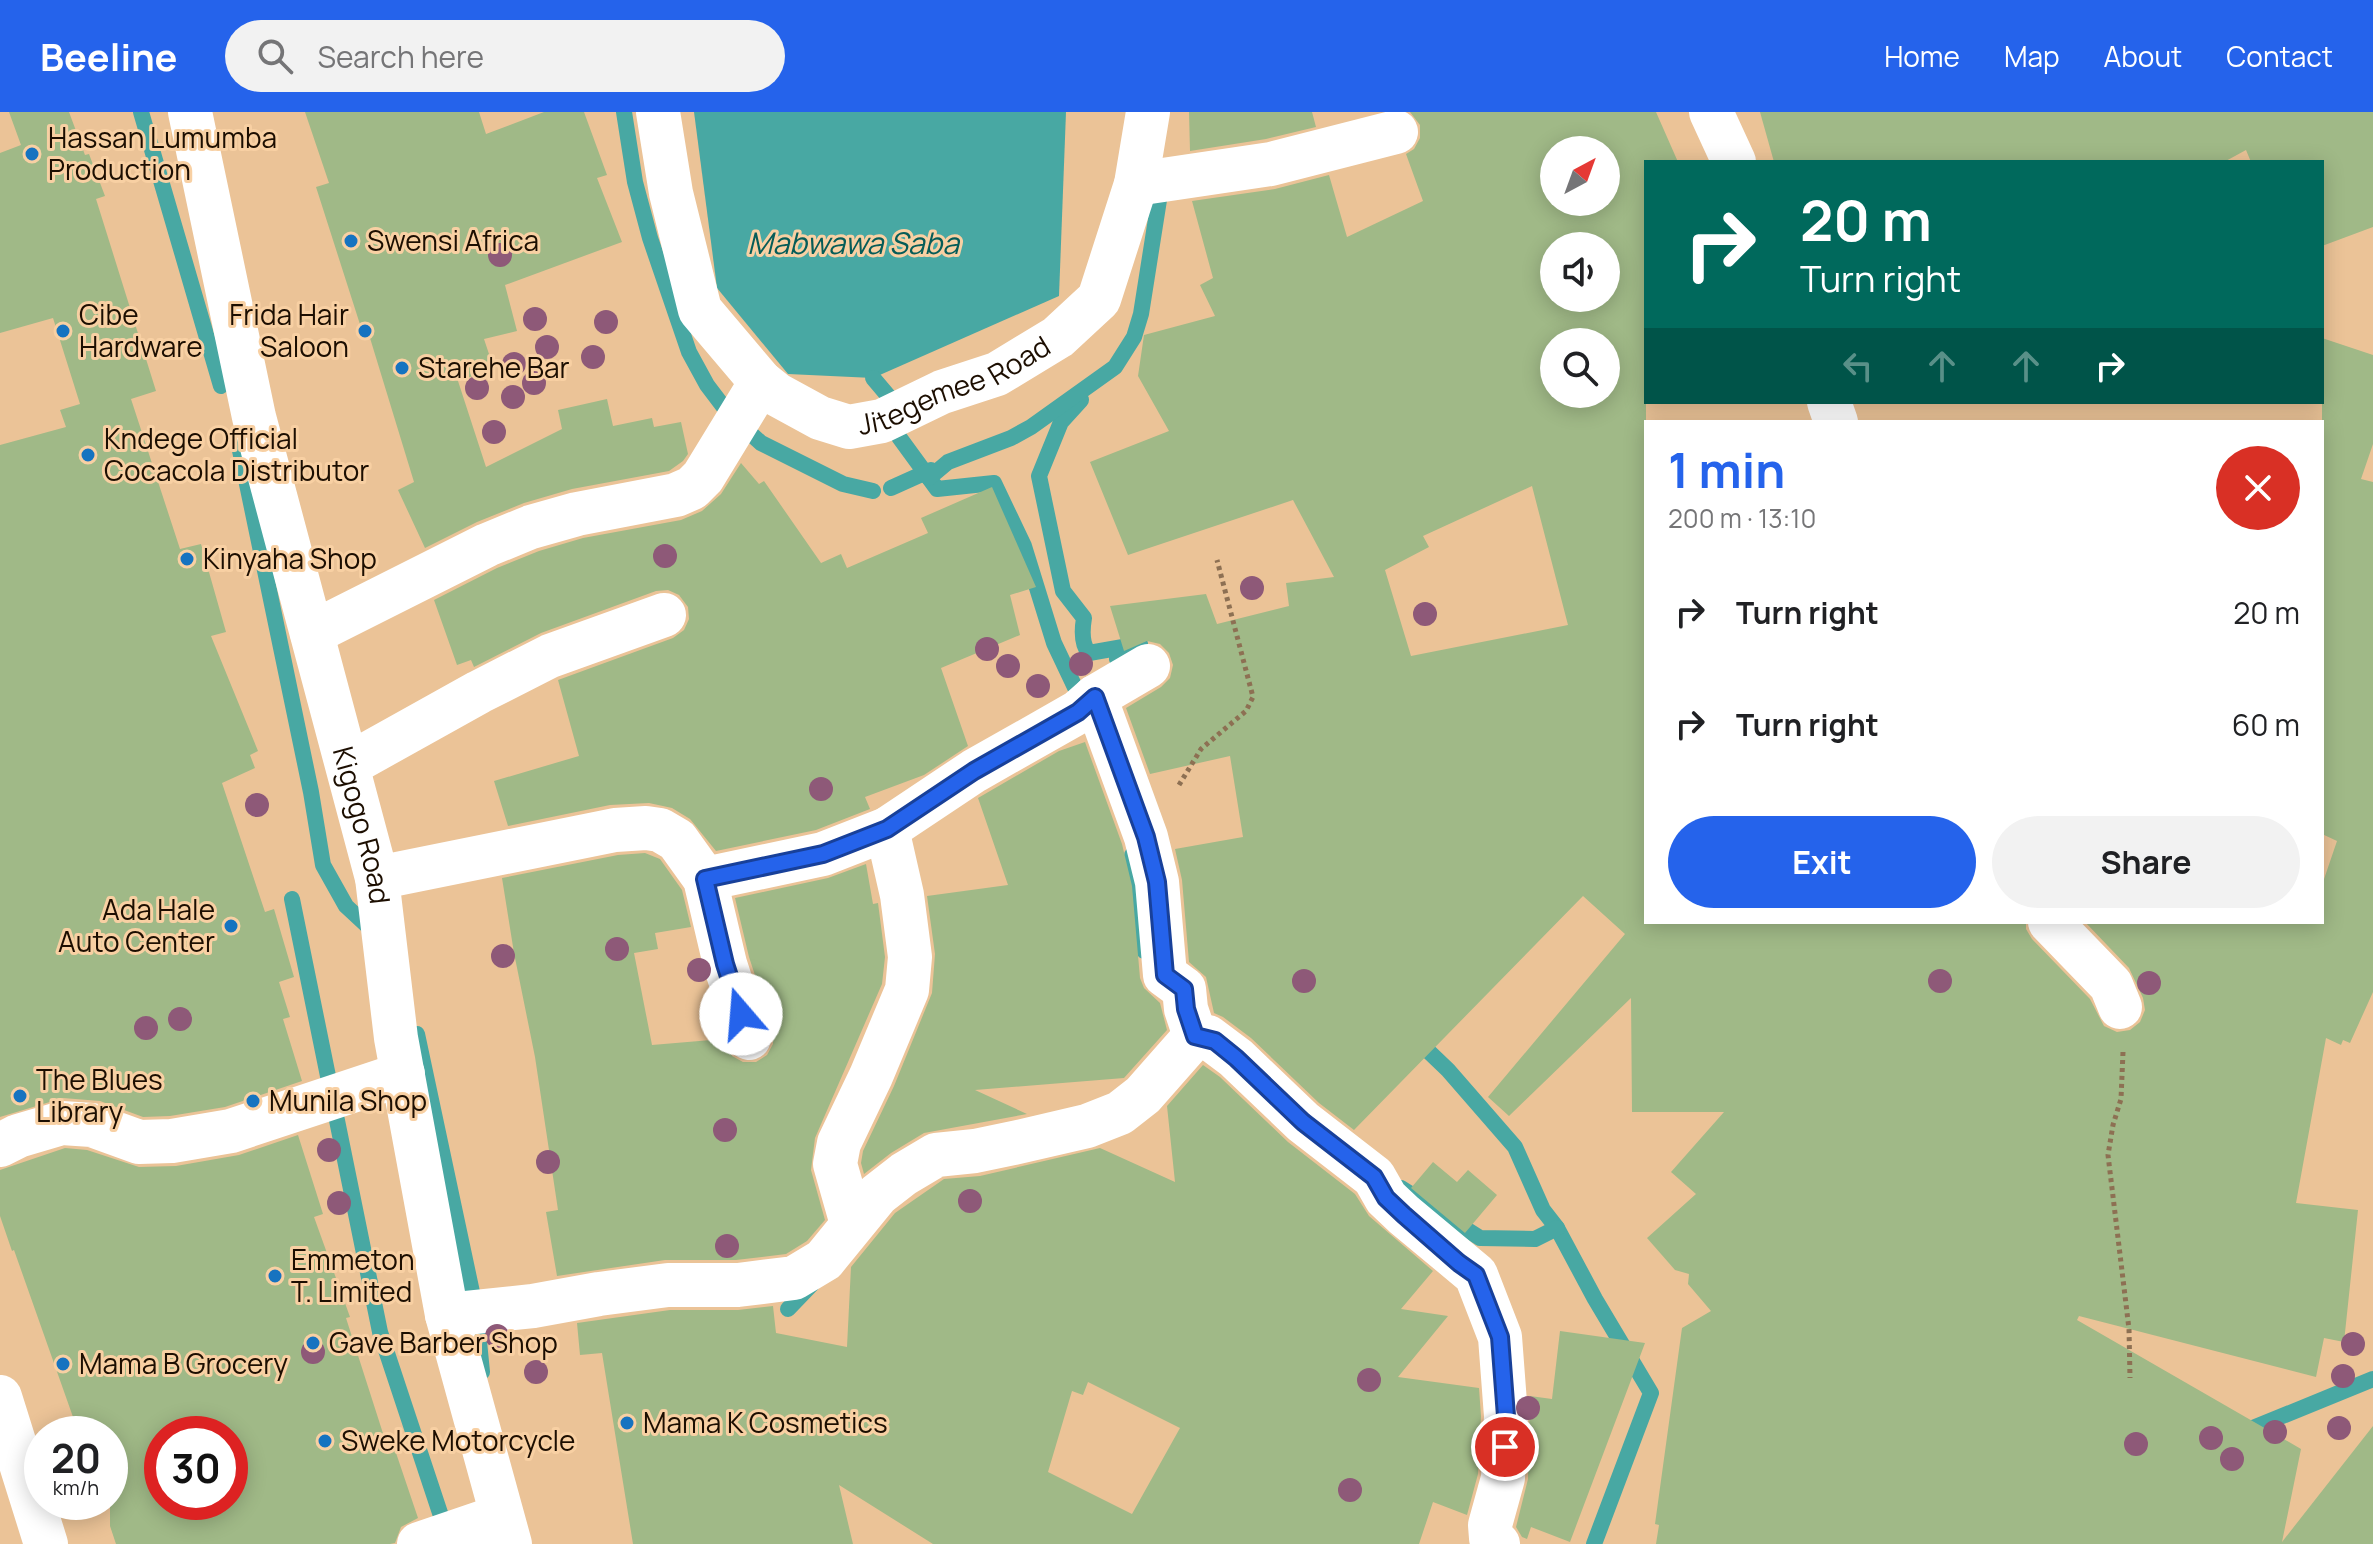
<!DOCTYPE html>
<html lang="en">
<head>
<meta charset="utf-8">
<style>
	body { margin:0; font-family:Manrope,sans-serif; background:#f2f2f2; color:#202124; height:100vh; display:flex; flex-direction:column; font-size:30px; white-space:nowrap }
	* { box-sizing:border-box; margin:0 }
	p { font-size:26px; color:#757577 }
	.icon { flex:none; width:44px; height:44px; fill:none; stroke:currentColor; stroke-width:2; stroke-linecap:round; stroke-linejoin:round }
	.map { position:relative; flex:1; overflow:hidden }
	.drawer { position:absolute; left:1644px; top:308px; width:680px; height:504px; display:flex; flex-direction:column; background:#fff; border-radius:0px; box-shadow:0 4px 20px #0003 }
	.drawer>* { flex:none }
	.top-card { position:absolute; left:1644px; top:48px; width:680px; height:244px; border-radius:0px; box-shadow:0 4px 20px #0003; background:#00695c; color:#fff; overflow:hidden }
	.needle { width:52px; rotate:41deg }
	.controls { position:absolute; left:1540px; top:24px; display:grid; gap:16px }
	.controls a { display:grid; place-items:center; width:80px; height:80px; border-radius:50%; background:#fff; box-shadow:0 4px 20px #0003; font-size:40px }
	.speed { position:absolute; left:24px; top:1304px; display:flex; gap:16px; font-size:40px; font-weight:700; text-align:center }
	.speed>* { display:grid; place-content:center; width:104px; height:104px; border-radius:50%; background:#fff; box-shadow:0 4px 20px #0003; line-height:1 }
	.speed small { font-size:20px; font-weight:400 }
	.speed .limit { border:12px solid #d22; background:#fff; color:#111 }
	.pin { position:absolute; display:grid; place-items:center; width:68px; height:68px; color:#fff; margin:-34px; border:4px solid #fff; border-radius:50%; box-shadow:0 2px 8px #0007 }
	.me { position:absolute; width:88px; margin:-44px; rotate:342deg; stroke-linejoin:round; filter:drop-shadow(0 0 6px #0008) }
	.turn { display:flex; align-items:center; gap:28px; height:168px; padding:0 24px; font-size:36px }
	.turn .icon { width:104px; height:104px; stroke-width:2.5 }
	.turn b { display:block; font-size:56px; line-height:68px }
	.lanes { display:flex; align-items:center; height:76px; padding:0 24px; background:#0003; justify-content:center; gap:40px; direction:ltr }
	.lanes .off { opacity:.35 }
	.round { display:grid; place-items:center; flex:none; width:84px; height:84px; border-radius:42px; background:#f2f2f2 }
	.head { display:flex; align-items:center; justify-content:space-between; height:136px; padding:0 24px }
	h1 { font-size:48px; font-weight:700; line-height:60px; color:#2563eb }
	.action { display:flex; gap:16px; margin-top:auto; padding:16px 24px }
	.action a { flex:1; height:92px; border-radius:48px; background:#2563eb; color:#fff; font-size:32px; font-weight:700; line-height:92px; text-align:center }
	.action a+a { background:#f2f2f2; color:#202124 }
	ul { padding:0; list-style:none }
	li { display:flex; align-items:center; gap:24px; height:112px; padding:0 24px }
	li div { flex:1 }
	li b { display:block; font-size:30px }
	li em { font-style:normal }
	header { display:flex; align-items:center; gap:48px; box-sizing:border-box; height:112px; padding:0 40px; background:#2563eb; color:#fff }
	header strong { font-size:38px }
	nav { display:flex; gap:44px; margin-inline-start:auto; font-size:28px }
	.search { width:560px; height:72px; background:#f2f2f2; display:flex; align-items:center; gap:20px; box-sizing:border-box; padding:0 28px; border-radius:44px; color:#757577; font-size:30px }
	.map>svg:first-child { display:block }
	.water { fill:#48a8a3 }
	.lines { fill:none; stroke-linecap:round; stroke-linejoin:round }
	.stream { stroke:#48a8a3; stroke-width:16 }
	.building { fill:#a0b987; fill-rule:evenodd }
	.path { stroke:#8d7053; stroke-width:5; stroke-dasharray:4 4; stroke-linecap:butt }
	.minor { stroke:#fff; stroke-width:44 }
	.secondary { stroke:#fff; stroke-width:44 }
	.tree { fill:#8e5978 }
	.route-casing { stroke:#184099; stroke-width:20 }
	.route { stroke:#2563eb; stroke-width:14 }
	.poi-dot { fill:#1673c0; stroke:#f8d0a3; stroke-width:3 }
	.labels { text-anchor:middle; stroke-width:6; stroke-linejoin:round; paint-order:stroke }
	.poi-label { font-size:28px; fill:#1c0e01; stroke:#f8d0a3; text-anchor:start }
	.street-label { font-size:28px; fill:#1c0e01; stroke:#f8d0a3 }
	.water-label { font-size:30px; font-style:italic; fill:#065c58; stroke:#f8d0a3 }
</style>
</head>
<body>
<header>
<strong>Beeline</strong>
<div class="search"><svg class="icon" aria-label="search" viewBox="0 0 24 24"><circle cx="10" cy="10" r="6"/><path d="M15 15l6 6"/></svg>Search here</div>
<nav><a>Home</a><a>Map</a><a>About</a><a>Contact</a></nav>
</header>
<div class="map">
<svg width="2373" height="1432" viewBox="0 0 2373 1432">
	<rect width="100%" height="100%" fill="#ebc397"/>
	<path class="water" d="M 694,0 L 1066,0 L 1059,184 L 873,266 L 788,262 L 717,176 Z"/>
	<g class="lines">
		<g class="stream">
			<path d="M 141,0 L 221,274"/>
			<path d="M 624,0 L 635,70 L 650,126 L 689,240 L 707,273 L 729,302 L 761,331 L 843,372 L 873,379"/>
			<path d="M 873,266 L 895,292"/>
			<path d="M 1081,288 L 1061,310 L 1039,364 L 1063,479 L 1084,506 C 1082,518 1081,532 1089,541 L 1140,532 L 1125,543 L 1119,543 L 1117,547 L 1122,549 L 1115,559"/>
			<path d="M 237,324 L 311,680 L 323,753 L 346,794 L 374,820"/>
			<path d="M 899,325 L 937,377 L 994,371 L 1024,434 L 1054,531 L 1081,588 L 1079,594"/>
			<path d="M 891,376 L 931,358 L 929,366 L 948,350 L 1011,326 L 1031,315 L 1115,255 L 1134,225 L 1141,202 L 1159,88"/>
			<path d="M 1132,743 L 1134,783 L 1144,839"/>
			<path d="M 292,787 L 380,1220 L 447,1422"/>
			<path d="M 417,922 L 476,1199 L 482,1260"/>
			<path d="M 1411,930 L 1425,936 L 1448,958 L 1515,1035 L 1543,1098 L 1557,1116 L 1595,1187 L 1651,1281 L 1594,1432"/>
			<path d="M 1401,1076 L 1480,1126 L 1535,1127 L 1557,1116"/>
			<path d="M 788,1197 L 812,1172"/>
			<path d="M 2247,1327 L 2253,1316 L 2373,1267"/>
		</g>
	</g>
	<g class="building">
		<path d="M 9,0 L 69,0 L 85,43 L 89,42 L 105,84 L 96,87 L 156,279 L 131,287 L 180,437 L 201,432 L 226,520 L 211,524 L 258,639 L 250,643 L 255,656 L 222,671 L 265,800 L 274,797 L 294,865 L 279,870 L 290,905 L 283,907 L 302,969 L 225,995 L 170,1004 L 143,1005 L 100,989 L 63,986 L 0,1005 L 0,333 L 66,315 L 60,298 L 80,292 L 53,206 L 0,221 L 0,41 L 21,33 Z"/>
		<path d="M 305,0 L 479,0 L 486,22 L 544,0 L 584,0 L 607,63 L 597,66 L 622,130 L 505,173 L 517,219 L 484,227 L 494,257 L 458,269 L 486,355 L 562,317 L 558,298 L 607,287 L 613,314 L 652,306 L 654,315 L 681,310 L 688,342 L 683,349 L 669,359 L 572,377 L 524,391 L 477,410 L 425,436 L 398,378 L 414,370 L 370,226 L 365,228 L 316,75 L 329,71 Z"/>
		<path d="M 1189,0 L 1312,0 L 1316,15 L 1266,27 L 1190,39 Z"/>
		<path d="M 1410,0 L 1656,0 L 1678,50 L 1646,50 L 1646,810 L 2026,810 L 2026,817 L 2032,827 L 2090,887 L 2104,914 L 2117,920 L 2130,918 L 2140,910 L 2145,898 L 2143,886 L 2129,856 L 2085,810 L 2322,810 L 2322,773 L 2337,729 L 2322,722 L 2322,226 L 2373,243 L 2373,332 L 2361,367 L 2373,370 L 2373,880 L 2350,931 L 2343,928 L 2341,933 L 2326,926 L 2296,1091 L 2358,1098 L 2344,1230 L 2324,1226 L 2316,1265 L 2079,1204 L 2077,1208 L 2301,1337 L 2282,1430 L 2373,1314 L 2373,1432 L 1656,1432 L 1659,1413 L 1655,1412 L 1682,1216 L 1711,1199 L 1688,1172 L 1689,1162 L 1675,1158 L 1647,1126 L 1696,1082 L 1671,1060 L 1724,1000 L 1632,1000 L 1631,886 L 1509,1004 L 1488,985 L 1625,822 L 1583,784 L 1354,1018 L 1319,991 L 1251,926 L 1223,905 L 1214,901 L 1206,865 L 1189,850 L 1182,768 L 1175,737 L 1243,725 L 1230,644 L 1150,662 L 1126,596 L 1161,575 L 1170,566 L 1173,553 L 1169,541 L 1160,532 L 1147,529 L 1124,539 L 1110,494 L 1206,482 L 1217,512 L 1289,494 L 1286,471 L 1334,465 L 1293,388 L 1128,443 L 1090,350 L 1169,319 L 1138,264 L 1144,223 L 1215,204 L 1200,173 L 1213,166 L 1192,89 L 1275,77 L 1329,63 L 1347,125 L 1423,89 L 1406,42 L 1414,37 L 1420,26 L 1420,13 ZM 1554,38 L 1606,38 L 1606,90 L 1554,90 ZM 1554,134 L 1606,134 L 1606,186 L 1554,186 ZM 1554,230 L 1606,230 L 1606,282 L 1554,282 ZM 1532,374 L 1568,513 L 1411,544 L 1385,458 L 1429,435 L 1423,424 Z"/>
		<path d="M 1760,0 L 2373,0 L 2373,115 L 2322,134 L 2322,50 L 2251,50 L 2246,38 L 2224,50 L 1774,50 Z"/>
		<path d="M 741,351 L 759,372 L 764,369 L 821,451 L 841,442 L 847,456 L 928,421 L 921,406 L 992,375 L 1036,475 L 1010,483 L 1020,523 L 941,556 L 968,634 L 924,663 L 865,685 L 870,697 L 816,718 L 716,739 L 690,707 L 672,696 L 649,691 L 610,693 L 508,714 L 494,669 L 579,644 L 558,568 L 673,526 L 684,518 L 689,507 L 688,495 L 679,483 L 668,478 L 656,479 L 541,521 L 474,555 L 471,548 L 457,553 L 434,488 L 497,456 L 539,439 L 583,426 L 681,408 L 702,399 L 721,382 Z"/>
		<path d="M 1085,630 L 1122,732 L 1132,774 L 1140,866 L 1144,876 L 1160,891 L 1167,918 L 1124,966 L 975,978 L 1027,1002 L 924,1021 L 891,1041 L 864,1062 L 861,1051 L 863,1039 L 894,974 L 932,881 L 935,842 L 927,784 L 1008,773 L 978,686 L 1059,639 Z"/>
		<path d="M 645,741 L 660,747 L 682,778 L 691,815 L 655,821 L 658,837 L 634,841 L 652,933 L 723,927 L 732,944 L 743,950 L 756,950 L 767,943 L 773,932 L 773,918 L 749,845 L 735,786 L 828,766 L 866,752 L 873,792 L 878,791 L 885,845 L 882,872 L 815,1026 L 811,1058 L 825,1108 L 807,1129 L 786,1142 L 736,1148 L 665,1148 L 557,1164 L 546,1100 L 558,1098 L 535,945 L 514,841 L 502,766 L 618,743 Z"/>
		<path d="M 1203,953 L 1220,965 L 1288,1030 L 1355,1082 L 1369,1104 L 1433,1159 L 1401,1197 L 1448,1204 L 1398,1265 L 1479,1276 L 1481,1304 L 1478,1362 L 1467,1403 L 1433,1390 L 1419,1432 L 933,1432 L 839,1373 L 853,1432 L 633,1432 L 602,1241 L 580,1243 L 577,1211 L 670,1198 L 738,1198 L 773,1194 L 776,1221 L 847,1235 L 851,1155 L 895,1101 L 944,1067 L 980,1064 L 1100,1036 L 1175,1070 L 1167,994 ZM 1088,1270 L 1180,1316 L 1132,1402 L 1048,1360 L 1072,1279 L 1083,1283 Z"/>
		<path d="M 298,1023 L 323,1102 L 314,1105 L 350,1205 L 346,1206 L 388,1337 L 394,1335 L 418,1406 L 401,1415 L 395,1431 L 390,1432 L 116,1432 L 110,1414 L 110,1322 L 79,1322 L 14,1138 L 12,1139 L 0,1104 L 0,1058 L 65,1036 L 87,1038 L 139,1055 L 176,1054 L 239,1043 ZM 162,1322 L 230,1322 L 230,1390 L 162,1390 Z"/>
		<path d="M 1433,1050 L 1457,1070 L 1468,1058 L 1497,1083 L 1465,1121 L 1411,1076 Z"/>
		<path d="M 1560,1219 L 1645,1231 L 1570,1430 L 1531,1415 L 1527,1427 L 1522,1425 L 1516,1415 L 1528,1367 L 1530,1284 L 1552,1287 Z"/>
	</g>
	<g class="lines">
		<g class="path">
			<path d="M 1179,673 L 1201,637 L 1246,599 L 1253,585 L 1217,448"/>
			<path d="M 2123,940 L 2121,987 L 2113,1013 L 2108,1043 L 2129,1217 L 2130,1266"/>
		</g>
		<g class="minor">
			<path id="s1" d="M 658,0 L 671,81 L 700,198 L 761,270 L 776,282 L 820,306 L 849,315 L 882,309 L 942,280 L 997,262 L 1058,225 L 1099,187 L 1136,72 L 1148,0"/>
			<path d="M 1711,0 L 1734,50"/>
			<path d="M 1136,72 L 1271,52 L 1396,20"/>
			<path d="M 1829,290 L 1836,310"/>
			<path d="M 312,521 L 487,433 L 531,415 L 577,402 L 676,383 L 692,376 L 703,365 L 761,270"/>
			<path d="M 1095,585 L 1146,725 L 1157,770 L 1165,863 L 1184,877 L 1186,897 L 1195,924"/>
			<path d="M 348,653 L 479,580 L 550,544 L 664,503"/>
			<path d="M 377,766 L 615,718 L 646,716 L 660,718 L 677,728 L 705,767 L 725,852 L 749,926"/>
			<path d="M 705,767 L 823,742 L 887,717 L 974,659 L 1078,600 L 1095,585 L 1148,554"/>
			<path d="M 2050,810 L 2111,873 L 2120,895"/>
			<path d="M 0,1033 L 18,1024 L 62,1011 L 92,1013 L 139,1030 L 172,1029 L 231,1019 L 403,962"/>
			<path d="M 852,1112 L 835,1052 L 839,1031 L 871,964 L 907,878 L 910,845 L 902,783 L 887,717"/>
			<path d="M 447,1203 L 533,1194 L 599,1182 L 668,1173 L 738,1173 L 794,1166 L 824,1148 L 877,1083 L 904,1062 L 936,1043 L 975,1039 L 1018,1030 L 1087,1014 L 1120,1001 L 1143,983 L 1195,924 L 1208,925 L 1236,946 L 1303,1010 L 1374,1065 L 1386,1086 L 1404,1103 L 1476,1163 L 1500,1225 L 1506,1304 L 1503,1366 L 1490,1413 L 1491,1426 L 1498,1432"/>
			<path d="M 0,1285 L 46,1432"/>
			<path d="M 419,1432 L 501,1404"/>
		</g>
		<path class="secondary" id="s2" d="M 190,0 L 254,305 L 377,766 L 396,926 L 447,1203 L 510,1432"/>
	</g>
	<g class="tree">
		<circle cx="500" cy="143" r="12"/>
		<circle cx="535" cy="207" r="12"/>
		<circle cx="606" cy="210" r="12"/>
		<circle cx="547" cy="235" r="12"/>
		<circle cx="593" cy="245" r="12"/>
		<circle cx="514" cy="252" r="12"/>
		<circle cx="534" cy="271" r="12"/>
		<circle cx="477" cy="276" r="12"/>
		<circle cx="513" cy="285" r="12"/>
		<circle cx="494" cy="320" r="12"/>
		<circle cx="665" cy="444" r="12"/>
		<circle cx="1252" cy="476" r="12"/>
		<circle cx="1425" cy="502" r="12"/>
		<circle cx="987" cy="537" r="12"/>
		<circle cx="1081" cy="552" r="12"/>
		<circle cx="1008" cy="554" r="12"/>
		<circle cx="1038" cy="574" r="12"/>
		<circle cx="821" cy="677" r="12"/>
		<circle cx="257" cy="693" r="12"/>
		<circle cx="617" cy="837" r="12"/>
		<circle cx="503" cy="844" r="12"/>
		<circle cx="699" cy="858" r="12"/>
		<circle cx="1304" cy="869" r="12"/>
		<circle cx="1940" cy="869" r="12"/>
		<circle cx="2149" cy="871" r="12"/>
		<circle cx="180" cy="907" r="12"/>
		<circle cx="146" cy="916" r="12"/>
		<circle cx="725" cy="1018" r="12"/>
		<circle cx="329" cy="1038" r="12"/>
		<circle cx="548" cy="1050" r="12"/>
		<circle cx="970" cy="1089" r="12"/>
		<circle cx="339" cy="1091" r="12"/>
		<circle cx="727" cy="1134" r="12"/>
		<circle cx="497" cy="1224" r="12"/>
		<circle cx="2353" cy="1232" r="12"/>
		<circle cx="313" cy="1240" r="12"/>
		<circle cx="536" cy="1260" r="12"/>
		<circle cx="2343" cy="1264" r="12"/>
		<circle cx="1369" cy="1268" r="12"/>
		<circle cx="1528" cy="1296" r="12"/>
		<circle cx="2339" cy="1316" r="12"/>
		<circle cx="2275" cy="1320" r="12"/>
		<circle cx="2211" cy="1326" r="12"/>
		<circle cx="2136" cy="1332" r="12"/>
		<circle cx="2232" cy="1347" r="12"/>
		<circle cx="1350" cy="1378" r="12"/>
	</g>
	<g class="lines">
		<g class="route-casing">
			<path id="route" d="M 741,902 L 725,852 L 705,767 L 823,742 L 887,717 L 974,659 L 1078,600 L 1095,585 L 1146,725 L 1157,770 L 1165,863 L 1184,877 L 1186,897 L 1195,924 L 1215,929 L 1236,946 L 1303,1010 L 1374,1065 L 1386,1086 L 1404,1103 L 1459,1151 L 1476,1163 L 1500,1225 L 1506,1304 L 1505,1335"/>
		</g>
		<use href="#route" class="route"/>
	</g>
	<g class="poi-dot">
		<circle cx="32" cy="42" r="8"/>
		<circle cx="351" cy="129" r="8"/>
		<circle cx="63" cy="219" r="8"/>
		<circle cx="365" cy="219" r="8"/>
		<circle cx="402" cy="256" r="8"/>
		<circle cx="88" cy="343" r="8"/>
		<circle cx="187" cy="447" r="8"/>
		<circle cx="231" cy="814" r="8"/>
		<circle cx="20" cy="984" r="8"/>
		<circle cx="253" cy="989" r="8"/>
		<circle cx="275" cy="1164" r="8"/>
		<circle cx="313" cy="1231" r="8"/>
		<circle cx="63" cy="1252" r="8"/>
		<circle cx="627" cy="1311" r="8"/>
		<circle cx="325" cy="1329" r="8"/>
	</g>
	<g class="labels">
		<g class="poi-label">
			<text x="48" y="36">Hassan Lumumba<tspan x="48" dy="32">Production</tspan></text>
			<text x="367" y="139">Swensi Africa</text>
			<text x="79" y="213">Cibe<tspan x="79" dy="32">Hardware</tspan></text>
			<text x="349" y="213" text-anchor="end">Frida Hair<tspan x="349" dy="32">Saloon</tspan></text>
			<text x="418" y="266">Starehe Bar</text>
			<text x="104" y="337">Kndege Official<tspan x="104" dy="32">Cocacola Distributor</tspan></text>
			<text x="203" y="457">Kinyaha Shop</text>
			<text x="215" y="808" text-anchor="end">Ada Hale<tspan x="215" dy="32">Auto Center</tspan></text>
			<text x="36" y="978">The Blues<tspan x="36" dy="32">Library</tspan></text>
			<text x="269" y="999">Munila Shop</text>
			<text x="291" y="1158">Emmeton<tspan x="291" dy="32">T. Limited</tspan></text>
			<text x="329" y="1241">Gave Barber Shop</text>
			<text x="79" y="1262">Mama B Grocery</text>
			<text x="643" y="1321">Mama K Cosmetics</text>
			<text x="341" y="1339">Sweke Motorcycle</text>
		</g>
		<g class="street-label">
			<text dy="10" stroke="none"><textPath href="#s1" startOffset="510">Jitegemee Road</textPath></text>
			<text dy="10" stroke="none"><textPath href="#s2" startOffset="734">Kigogo Road</textPath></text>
		</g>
		<g class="water-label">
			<text x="853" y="142">Mabwawa Saba</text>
		</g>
	</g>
</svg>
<div class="controls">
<a><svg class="needle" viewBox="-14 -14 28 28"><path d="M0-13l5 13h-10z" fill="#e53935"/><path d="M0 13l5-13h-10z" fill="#757577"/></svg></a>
<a><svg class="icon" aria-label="sound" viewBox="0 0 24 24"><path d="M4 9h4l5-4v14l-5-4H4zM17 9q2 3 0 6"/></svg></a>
<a><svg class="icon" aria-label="search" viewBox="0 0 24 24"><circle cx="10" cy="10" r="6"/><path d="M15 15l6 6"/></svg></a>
</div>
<div class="speed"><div>20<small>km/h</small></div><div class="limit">30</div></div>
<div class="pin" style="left:1505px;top:1335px;background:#d93025"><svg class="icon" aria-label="arrive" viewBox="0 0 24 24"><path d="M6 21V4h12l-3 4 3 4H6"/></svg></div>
<svg class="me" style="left:741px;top:902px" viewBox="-20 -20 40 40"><circle r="19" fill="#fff"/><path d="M0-13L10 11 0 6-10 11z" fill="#2563eb"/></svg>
<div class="top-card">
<div class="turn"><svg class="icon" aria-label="right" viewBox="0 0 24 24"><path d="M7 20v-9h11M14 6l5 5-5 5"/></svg><div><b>20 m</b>Turn right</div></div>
<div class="lanes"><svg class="icon off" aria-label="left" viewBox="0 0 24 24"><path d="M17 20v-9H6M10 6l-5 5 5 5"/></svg><svg class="icon off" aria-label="ahead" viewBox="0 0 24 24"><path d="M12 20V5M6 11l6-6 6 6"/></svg><svg class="icon off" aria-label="ahead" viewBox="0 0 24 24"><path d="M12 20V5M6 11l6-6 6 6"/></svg><svg class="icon" aria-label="right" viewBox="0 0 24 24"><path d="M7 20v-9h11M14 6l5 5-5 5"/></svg></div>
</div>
<section class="drawer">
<div class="head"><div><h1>1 min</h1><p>200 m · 13:10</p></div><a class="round" style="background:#d93025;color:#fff"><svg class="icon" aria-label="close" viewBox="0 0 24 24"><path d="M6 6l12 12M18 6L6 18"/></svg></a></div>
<ul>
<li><svg class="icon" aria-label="right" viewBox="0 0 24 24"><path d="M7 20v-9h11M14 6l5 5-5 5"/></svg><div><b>Turn right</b></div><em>20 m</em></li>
<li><svg class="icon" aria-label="right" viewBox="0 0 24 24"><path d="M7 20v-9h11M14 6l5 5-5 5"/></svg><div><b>Turn right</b></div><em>60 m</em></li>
</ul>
<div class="action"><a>Exit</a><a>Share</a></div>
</section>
</div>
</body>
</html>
